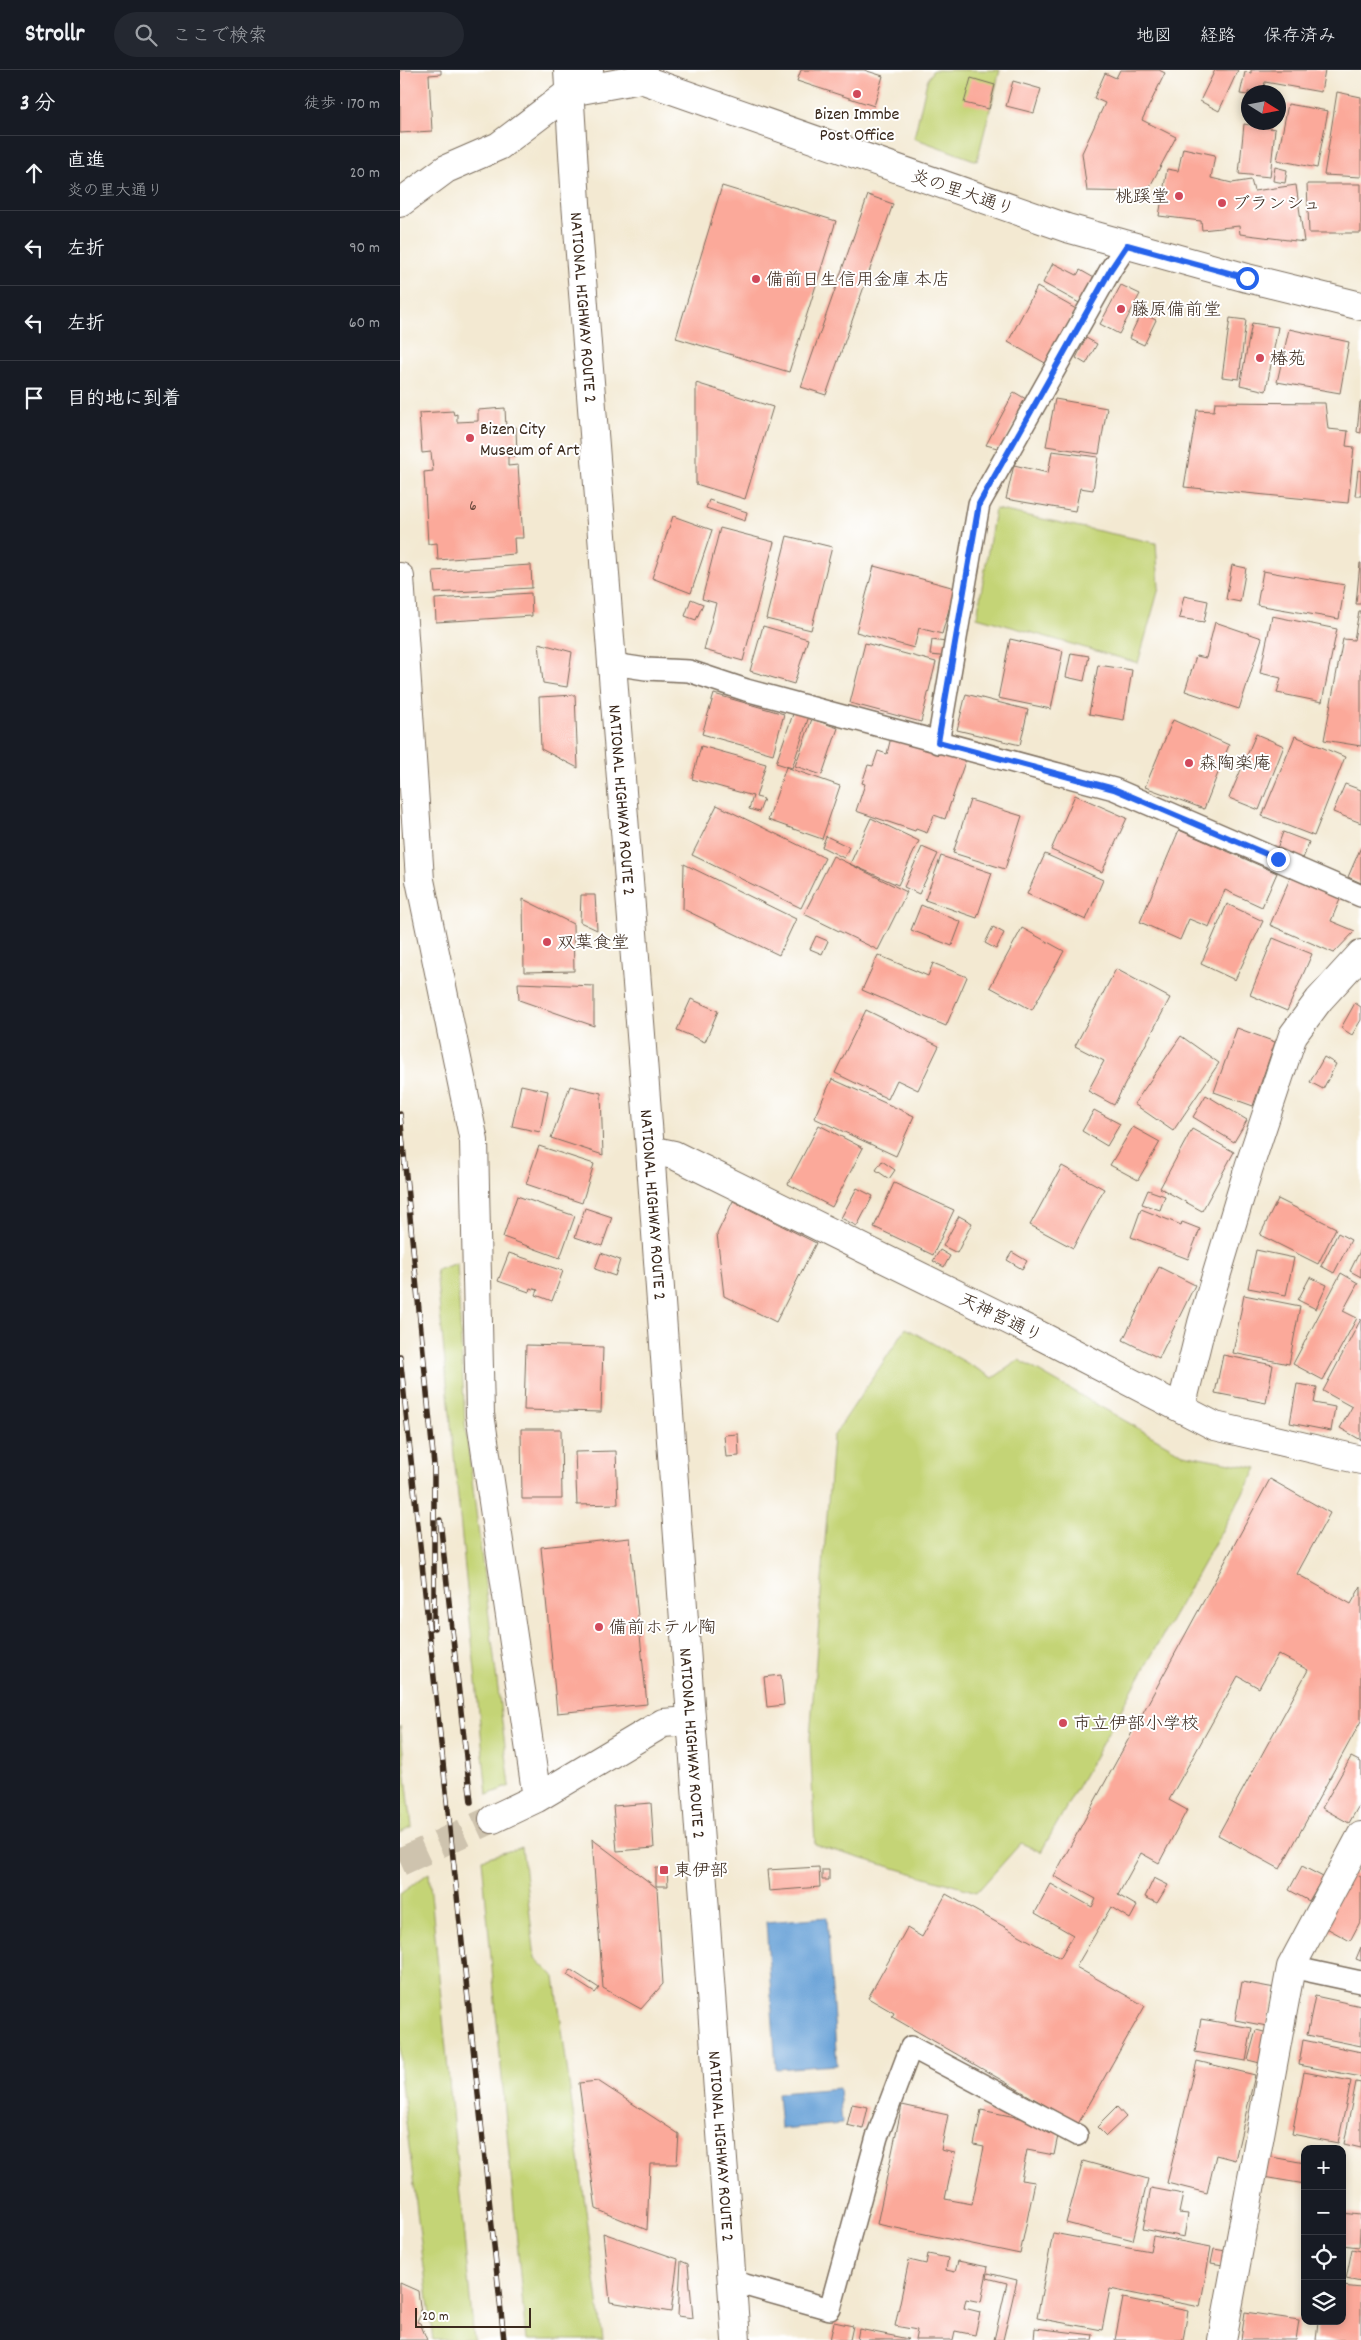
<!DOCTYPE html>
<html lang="ja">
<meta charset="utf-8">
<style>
body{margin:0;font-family:Dekko,"Klee One",sans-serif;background:#242831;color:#f1f3f6}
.controls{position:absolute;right:15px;bottom:15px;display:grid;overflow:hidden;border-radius:10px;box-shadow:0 2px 8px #0003}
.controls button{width:45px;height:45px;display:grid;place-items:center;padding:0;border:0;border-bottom:1px solid #363941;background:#171b24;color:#f1f3f6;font:25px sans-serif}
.compass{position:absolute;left:841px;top:15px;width:45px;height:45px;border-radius:50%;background:#171b24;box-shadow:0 2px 8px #0003;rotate:101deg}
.scale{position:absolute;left:15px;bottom:12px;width:116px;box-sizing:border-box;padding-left:5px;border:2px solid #3b2a1e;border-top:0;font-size:14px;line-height:18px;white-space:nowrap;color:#3b2a1e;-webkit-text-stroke:4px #fff;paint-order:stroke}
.stop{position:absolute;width:15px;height:15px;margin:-11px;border:4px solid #2563eb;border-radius:50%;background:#fff}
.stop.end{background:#2563eb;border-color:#fff;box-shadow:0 1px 5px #0008}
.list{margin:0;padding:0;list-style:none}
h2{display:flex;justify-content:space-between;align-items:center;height:65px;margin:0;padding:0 20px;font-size:21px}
h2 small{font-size:16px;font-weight:400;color:#9ea1a6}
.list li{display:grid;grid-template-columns:32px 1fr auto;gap:15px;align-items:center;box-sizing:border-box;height:75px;padding:0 20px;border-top:1px solid #363941}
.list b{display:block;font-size:19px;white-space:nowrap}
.list p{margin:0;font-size:16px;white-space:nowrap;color:#9ea1a6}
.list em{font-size:16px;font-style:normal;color:#9ea1a6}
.icon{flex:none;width:28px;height:28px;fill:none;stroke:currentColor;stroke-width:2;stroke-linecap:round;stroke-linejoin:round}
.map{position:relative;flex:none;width:961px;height:2270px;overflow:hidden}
header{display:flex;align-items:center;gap:30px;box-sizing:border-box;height:70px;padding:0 25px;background:#171b24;border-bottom:1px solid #363941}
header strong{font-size:24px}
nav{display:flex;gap:28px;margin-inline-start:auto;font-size:18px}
.search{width:350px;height:45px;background:#242831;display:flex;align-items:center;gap:12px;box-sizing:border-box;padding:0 18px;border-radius:28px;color:#9ea1a6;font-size:19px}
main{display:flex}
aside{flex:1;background:#171b24}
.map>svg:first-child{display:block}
.green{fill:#c4d476;stroke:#807f4a}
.water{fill:#67a1d7;stroke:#51667a}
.building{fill:#fba99a}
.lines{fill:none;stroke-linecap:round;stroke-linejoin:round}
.street-tunnel{stroke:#cec3ae;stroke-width:28;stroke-dasharray:28 14;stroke-linecap:butt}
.lane-casing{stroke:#7b6d5d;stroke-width:24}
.street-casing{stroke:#7b6d5d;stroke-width:30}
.secondary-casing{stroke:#7b6d5d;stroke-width:30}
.highway-casing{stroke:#7b6d5d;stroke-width:30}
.lane{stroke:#fff;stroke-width:21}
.street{stroke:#fff;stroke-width:28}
.secondary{stroke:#fff;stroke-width:28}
.highway{stroke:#fff;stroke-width:28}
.rail-casing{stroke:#3b2a1e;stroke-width:5.5}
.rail{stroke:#fff;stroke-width:4;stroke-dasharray:11;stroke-linecap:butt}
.route{stroke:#2563eb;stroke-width:6}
.poi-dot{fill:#d1495b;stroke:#fff;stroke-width:2}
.labels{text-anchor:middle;stroke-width:4;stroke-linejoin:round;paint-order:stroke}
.number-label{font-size:15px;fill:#6b4a3d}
.poi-label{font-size:18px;fill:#3b2a1e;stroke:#fff;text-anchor:start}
.street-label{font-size:18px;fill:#3b2a1e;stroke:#fff}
</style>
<header>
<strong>Strollr</strong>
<div class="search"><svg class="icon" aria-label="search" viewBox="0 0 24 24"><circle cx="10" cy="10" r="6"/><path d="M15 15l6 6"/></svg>ここで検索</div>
<nav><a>地図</a><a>経路</a><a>保存済み</a></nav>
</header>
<main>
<aside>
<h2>3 分<small>徒歩 · 170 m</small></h2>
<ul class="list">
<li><svg class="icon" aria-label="ahead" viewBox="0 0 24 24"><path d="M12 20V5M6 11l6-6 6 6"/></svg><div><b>直進</b><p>炎の里大通り</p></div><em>20 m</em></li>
<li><svg class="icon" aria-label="left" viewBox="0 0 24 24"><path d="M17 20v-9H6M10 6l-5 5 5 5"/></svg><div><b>左折</b></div><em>90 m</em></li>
<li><svg class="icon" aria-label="left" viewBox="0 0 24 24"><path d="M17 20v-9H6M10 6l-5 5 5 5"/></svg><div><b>左折</b></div><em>60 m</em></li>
<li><svg class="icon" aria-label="arrive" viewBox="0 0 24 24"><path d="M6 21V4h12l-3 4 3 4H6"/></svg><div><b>目的地に到着</b></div></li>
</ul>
</aside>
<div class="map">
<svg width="961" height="2270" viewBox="0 0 961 2270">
<rect width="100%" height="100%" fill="#fff"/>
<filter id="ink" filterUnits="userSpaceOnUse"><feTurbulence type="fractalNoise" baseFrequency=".02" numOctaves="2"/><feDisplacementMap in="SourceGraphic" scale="10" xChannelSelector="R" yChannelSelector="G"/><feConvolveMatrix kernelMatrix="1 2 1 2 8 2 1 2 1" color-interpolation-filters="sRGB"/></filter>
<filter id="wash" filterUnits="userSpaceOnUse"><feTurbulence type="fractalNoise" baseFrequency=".0096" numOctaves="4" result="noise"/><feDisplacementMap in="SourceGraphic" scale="20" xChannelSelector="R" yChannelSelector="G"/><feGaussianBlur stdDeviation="1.12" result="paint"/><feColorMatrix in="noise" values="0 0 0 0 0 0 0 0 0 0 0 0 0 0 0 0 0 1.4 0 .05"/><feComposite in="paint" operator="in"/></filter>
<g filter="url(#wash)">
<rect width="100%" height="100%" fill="#f3e9d2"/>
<path class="green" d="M533 0H600L577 91 514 68 527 11Z
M595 439 756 473 759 518 738 593 577 547Z
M57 1193 65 1353 110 1716 87 1725 36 1200Z
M506 1258 593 1308 619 1290 783 1384 857 1398 641 1782 621 1773 577 1822 415 1775 410 1668 433 1367Z
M0 1656 12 1757 0 1763Z
M122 1777 135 1888 155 1907 203 2270H126L82 1789Z
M29 1803 74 2270H33L0 2004V1824Z"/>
<path class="water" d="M427 1847 437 1995 376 1999 366 1852Z
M439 2018 442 2054 381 2059 378 2023Z"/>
<g id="blocks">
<path class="building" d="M0 0H41V4L29 5 32 61 0 63Z
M401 0H464L483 6 474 36 397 11Z
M720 0H759L765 3 742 50 776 67 747 122 687 121 682 83 705 33 694 28 705 3 716 8Z
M815 0H838L819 41 800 31Z
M851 0H925L921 22 865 12 863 22H848V25L840 24 845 2 851 3Z
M571 8 595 15 589 39 564 33Z
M613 11 641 19 634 43 606 36Z
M937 22 961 27V107L924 105Z
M888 34 928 41 917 98 877 90Z
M844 54 875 59 870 107 839 104Z
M783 78 815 85 811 108 832 113 851 110 854 121 896 115 904 172 840 164 839 156 802 160 801 151 759 146 767 99 778 101Z
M875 97 887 100 885 113 873 111Z
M907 114H961V163H909Z
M322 116 436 151 389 302 276 268Z
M468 125 493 134 426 325 401 317Z
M653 193 677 205 680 200 696 209 681 234 643 213Z
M721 215 740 224 719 264 700 254Z
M637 217 676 239 647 294 608 272Z
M741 243 756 250 744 275 729 268Z
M830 248 846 250 839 309 822 307Z
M852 253 878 257 866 321 840 315Z
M889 259 949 272 940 323 877 312Z
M686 268 697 274 686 294 676 288Z
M296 313 373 337 345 429 296 414Z
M614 322 626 329 601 379 586 375Z
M655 329 707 338 699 384 646 376Z
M815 332 925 333 928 359 948 361 946 376 954 377 948 433 784 417 797 340 814 341Z
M960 332H961V363L957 362Z
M105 338 106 358 116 357 117 386H108V396L118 395 123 468H114L115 484 38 490 37 473 28 474 24 402 33 401 31 382 22 383 19 343 53 341 54 345 57 344V352L78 351V340Z
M652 381 698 387 693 420 680 418 675 441 606 429 614 395 648 403Z
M958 400 961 401V426H955Z
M309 430 347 442 345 451 306 438Z
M273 446 312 460 291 523 252 508Z
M320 458 374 472 343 591 304 580 316 533 302 529Z
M387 466 432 477 411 560 366 549Z
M960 493H961V534H956Z
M131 495 132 518 35 523 33 501Z
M832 495 846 498 840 532 826 529Z
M474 496 555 518 542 564 519 558 514 578 456 562Z
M863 501 945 515 939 549 857 535Z
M131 523 132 546 36 552 35 529Z
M784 526 808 531 804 552 779 548Z
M291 529 303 534 296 550 285 546Z
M959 541H961V676L924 670 943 569 954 570Z
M872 546 937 559 922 632 877 623 881 608 860 603Z
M815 552 862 568 839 639 785 621 796 586 806 588Z
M363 556 408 569 394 614 350 601Z
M610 569 663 581 651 639 598 628Z
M532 570 552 573 550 587 530 585Z
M139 573 172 582 167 617 143 613Z
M465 573 536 592 521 652 450 633Z
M671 583 689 586 684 611 666 607Z
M698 595 732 600 724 650 689 644Z
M314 624 384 644 373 684 302 664Z
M566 624 628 640 620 675 557 660Z
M175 625 178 698 141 679 139 627Z
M394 641 409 646 392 698 376 693Z
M412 649 438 658 422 705 395 696Z
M773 650 829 675 804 739 745 717Z
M856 664 884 676 859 740 829 728Z
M895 666 945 687 914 766 862 746Z
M491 667 566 689 545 749 534 745 527 763 516 759 515 761 456 741 465 714 462 713 468 695 473 696 478 681 487 684Z
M301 676 366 694 356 727 364 729 359 742 349 739 353 726 292 709Z
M386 697 440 716 422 769 368 750Z
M945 714 961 720V753L933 742Z
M675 725 727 748 702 802 651 780Z
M570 730 622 746 605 799 553 783Z
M317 735 425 788 401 838 292 785Z
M471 748 519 771 498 815 450 794Z
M779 760 877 803 862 837 825 820 809 857 789 849 780 870 740 852Z
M883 762 909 772 901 794 875 784Z
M426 766 449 777 444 788 422 777Z
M522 777 538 784 519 824 504 817Z
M961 777V813L948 807Z
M645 784 703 810 686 850 627 824Z
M433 786 507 822 478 880 404 844Z
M541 786 592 803 577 848 525 830Z
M284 794 396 849 379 885 283 839Z
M891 806 941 827 931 851 955 861 934 883 870 855Z
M181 825H195L197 860 180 852Z
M123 829 173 854 174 901 124 902Z
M827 834 863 851 835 910 801 894Z
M521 835 561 852 552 876 511 860Z
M593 857 604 863 596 879 585 873Z
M622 858 664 881 632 940 590 917Z
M416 866 428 871 422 884 410 879Z
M873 868 912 884 887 941 850 925Z
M478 885 528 906 533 893 567 907 546 956 462 920Z
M716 899 770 928 714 1035 688 1021 704 991 675 976Z
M118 913 194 916V956L119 930Z
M291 929 318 941 305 972 277 960Z
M955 933 961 937V950L952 965 941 958Z
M466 940 539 976 518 1020 497 1010 488 1029 435 1003Z
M837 958 875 972 853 1036 814 1022Z
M781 966 819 993 773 1061 734 1034Z
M924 987 936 994 923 1019 910 1012Z
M432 1009 514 1046 496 1086 414 1048Z
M121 1015 148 1021 140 1062 112 1056Z
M170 1016 201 1023 203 1085 151 1068Z
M806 1025 847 1050 834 1072 793 1047Z
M694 1040 720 1054 707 1076 682 1061Z
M419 1055 463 1078 432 1137 388 1114Z
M733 1057 760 1072 738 1110 710 1095Z
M792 1059 834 1082 802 1141 760 1118Z
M139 1076 194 1094 182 1133 126 1114Z
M482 1091 495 1100 489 1109 476 1100Z
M662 1096 704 1119 673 1178 630 1155Z
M494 1113 554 1140 533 1185 474 1157Z
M457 1118 473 1126 457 1156 441 1148Z
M748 1120 765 1126 760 1140 742 1134Z
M117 1126 175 1146 160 1188 103 1167Z
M878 1129 936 1158 918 1194 860 1165Z
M333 1131 416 1173 376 1252 324 1226 317 1164Z
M185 1138 212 1147 202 1176 175 1167Z
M741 1139 781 1155 782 1152 800 1159 788 1189 731 1167Z
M559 1146 572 1153 557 1183 543 1176Z
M938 1163 951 1170 934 1203 921 1196Z
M961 1179V1207L950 1201Z
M540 1180 550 1186 544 1197 533 1191Z
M856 1180 894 1188 886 1225 848 1218Z
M612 1182 627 1191 622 1199 607 1190Z
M109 1183 163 1201 152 1231 136 1225 138 1220 130 1218 129 1222 98 1211Z
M201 1183 220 1190 215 1206 195 1199Z
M759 1197 795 1215 759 1288 723 1270Z
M941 1203 958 1213 943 1241 957 1248 923 1310 893 1294Z
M910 1207 927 1215 916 1239 898 1230Z
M844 1225 900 1236 889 1294 833 1283Z
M961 1249V1370L940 1358 952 1337 923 1321Z
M126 1275 203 1277 201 1342 124 1340Z
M823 1285 873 1295 866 1333 815 1323Z
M897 1314 917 1317 914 1333 935 1337 931 1361 890 1353Z
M121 1359H161L162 1429H122Z
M338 1364 339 1386 326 1387 324 1365Z
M216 1381 218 1434 177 1435 175 1382Z
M870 1409 930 1443 897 1504 951 1534 961 1516V1651L880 1799 818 1765 908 1600 878 1584 859 1618 838 1606 769 1730 787 1740 759 1793 741 1783 718 1825 737 1836 730 1849 711 1837 676 1897 745 1936 678 2054 492 1947 494 1943 468 1928 507 1858 522 1867 546 1824 660 1888 673 1865 635 1843 651 1814 692 1837 696 1829 654 1806Z
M230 1468 247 1634 157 1643 141 1477Z
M381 1605 384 1635 367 1637 364 1607Z
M951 1687 961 1692V1732L949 1753 922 1738Z
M251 1733 254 1778 217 1781 213 1736Z
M192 1769 257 1818 263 1914 241 1939 203 1918Z
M902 1796 923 1807 909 1831 889 1820Z
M419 1797 420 1817 369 1821 367 1800Z
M256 1798H267L268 1816H256Z
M422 1800H429V1810H422Z
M951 1802 961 1807V1850L950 1871 923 1856Z
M754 1808 768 1815 757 1833 745 1827Z
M961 1877V1891L956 1889Z
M171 1900 199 1918 195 1923 167 1905Z
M842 1912 875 1918 867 1956 835 1950Z
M915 1926 961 1936V1976L907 1965Z
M801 1949 852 1958 846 1991 795 1982Z
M856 1960 868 1963 860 1993 848 1990Z
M903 1970 961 1982V2007L899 1995Z
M797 1991 855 2005 835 2090 816 2085 807 2123 767 2113Z
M904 2002 951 2011 938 2073 892 2064Z
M198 2011 279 2064 277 2094H250L247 2160 196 2139 179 2013Z
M956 2012 961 2013V2078L944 2074Z
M452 2034 468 2037 463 2059 447 2055Z
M502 2035 548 2045 541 2080 555 2083 545 2129 572 2134 584 2077 574 2075 581 2040 660 2056 654 2085 627 2080 621 2110 635 2112 620 2184 477 2154Z
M717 2037 726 2047 706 2066 697 2057Z
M866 2086 905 2093V2114L863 2107Z
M683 2091 748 2109 733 2170 666 2153Z
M751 2118 783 2124 779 2143 788 2144 784 2167 743 2159Z
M942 2143 961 2145 959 2177 942 2175Z
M203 2163 278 2189 271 2242 210 2232Z
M653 2163 750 2181 753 2166 811 2177 800 2237 710 2219 702 2260 637 2248Z
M814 2179 826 2181 823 2195 811 2193Z
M952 2179 961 2181V2212L946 2209Z
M528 2184 548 2188 546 2200 555 2202 558 2191 588 2197 581 2232 566 2229 564 2238 580 2242 575 2265 555 2261 553 2270H515L517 2260 495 2256 509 2190 526 2194Z
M281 2191 288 2194 293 2248 278 2246Z
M588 2203 617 2210 603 2270H594L607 2213 587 2208Z
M0 2213 18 2221 21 2244 17 2252 20 2253 27 2270H0Z
M942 2216 961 2218V2270H916L918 2251H942Z
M723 2228 788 2241 783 2270H715Z
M845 2242 899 2250 896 2270H841Z
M434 2252 453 2256 450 2270H430Z
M635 2258 693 2265 692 2270H634Z
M459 2259 508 2269 507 2270H457Z"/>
</g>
</g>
<g filter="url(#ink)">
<use href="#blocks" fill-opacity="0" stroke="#7b6d5d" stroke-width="1"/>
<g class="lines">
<path class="street-tunnel" d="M0 1792 93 1749"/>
<defs>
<path id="lane" d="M213 594 246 599 289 601 346 620 714 719 961 826
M538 673 579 434 711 199 727 175
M891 1897 961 1912
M331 2211 430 2239 477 2067 511 1977 677 2065"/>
<path id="street" d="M0 133 46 99 99 76 170 22 189 0
M0 507 20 810 74 1071 80 1344 137 1728
M250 1080 274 1085 645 1268 815 1356 961 1390
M781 1338 802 1253 849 1097 893 965 919 930 961 884
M93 1749 137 1728 263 1653 290 1651
M822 2270 891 1897 961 1766"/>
<path id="secondary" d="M170 22 241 9 667 158 847 208 961 236"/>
<g id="highway">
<path id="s1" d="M168 0 176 133 250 1080 336 2270"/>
</g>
</defs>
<use href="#lane" class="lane-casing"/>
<use href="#street" class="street-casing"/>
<use href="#secondary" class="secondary-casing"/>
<use href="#highway" class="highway-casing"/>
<use href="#lane" class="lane"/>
<use href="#street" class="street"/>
<use href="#secondary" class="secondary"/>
<use href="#highway" class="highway"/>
<defs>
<path id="rail" d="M0 1044 34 1395V1558
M0 1286 104 2270
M40 1450 71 1732"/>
</defs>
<use href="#rail" class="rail-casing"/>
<use href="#rail" class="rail"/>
</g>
</g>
<g class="lines" filter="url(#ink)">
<path class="route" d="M847 208 727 175 711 199 579 434 538 672 714 719 878 789"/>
</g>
<g class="poi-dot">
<circle cx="457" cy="24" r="5"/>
<circle cx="779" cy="126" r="5"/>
<circle cx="822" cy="133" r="5"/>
<circle cx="356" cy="209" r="5"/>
<circle cx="721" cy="239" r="5"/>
<circle cx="860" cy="288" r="5"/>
<circle cx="70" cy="368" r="5"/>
<circle cx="789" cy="693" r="5"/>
<circle cx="147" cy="872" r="5"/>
<circle cx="199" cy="1557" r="5"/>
<circle cx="663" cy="1653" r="5"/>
<rect x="259" y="1795" width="10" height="10" rx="2.5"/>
</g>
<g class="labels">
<g class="number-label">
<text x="73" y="440">6</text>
</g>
<g class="poi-label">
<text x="457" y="49" text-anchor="middle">Bizen Immbe<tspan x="457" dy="21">Post Office</tspan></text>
<text x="769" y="132" text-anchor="end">桃蹊堂</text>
<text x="832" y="139">ブランシュ</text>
<text x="366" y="215">備前日生信用金庫 本店</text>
<text x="731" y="245">藤原備前堂</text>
<text x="870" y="294">椿苑</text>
<text x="80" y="364">Bizen City<tspan x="80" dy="21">Museum of Art</tspan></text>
<text x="799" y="699">森陶楽庵</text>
<text x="157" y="878">双葉食堂</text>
<text x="209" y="1563">備前ホテル陶</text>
<text x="673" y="1659">市立伊部小学校</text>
<text x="274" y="1806">東伊部</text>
</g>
<g class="street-label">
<text transform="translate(563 122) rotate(19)" y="6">炎の里大通り</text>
<text dy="6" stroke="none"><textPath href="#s1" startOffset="238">NATIONAL HIGHWAY ROUTE 2</textPath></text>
<text dy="6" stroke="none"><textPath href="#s1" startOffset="732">NATIONAL HIGHWAY ROUTE 2</textPath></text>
<text dy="6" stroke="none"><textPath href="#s1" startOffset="1138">NATIONAL HIGHWAY ROUTE 2</textPath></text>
<text transform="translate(601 1247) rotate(26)" y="6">天神宮通り</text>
<text dy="6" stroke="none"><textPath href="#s1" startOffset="1678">NATIONAL HIGHWAY ROUTE 2</textPath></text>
<text dy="6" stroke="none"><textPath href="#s1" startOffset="2082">NATIONAL HIGHWAY ROUTE 2</textPath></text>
</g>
</g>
</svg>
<div class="controls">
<button>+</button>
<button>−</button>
<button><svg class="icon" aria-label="locate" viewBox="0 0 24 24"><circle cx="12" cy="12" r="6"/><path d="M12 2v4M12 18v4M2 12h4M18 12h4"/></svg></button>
<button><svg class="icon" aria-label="layers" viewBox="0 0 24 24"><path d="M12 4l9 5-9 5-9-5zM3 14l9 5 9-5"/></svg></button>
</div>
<svg class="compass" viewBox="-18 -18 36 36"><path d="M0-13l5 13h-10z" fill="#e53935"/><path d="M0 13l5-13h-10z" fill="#9ea1a6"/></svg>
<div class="scale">20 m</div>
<div class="stop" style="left:847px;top:208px"></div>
<div class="stop end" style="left:878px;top:789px"></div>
</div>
</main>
